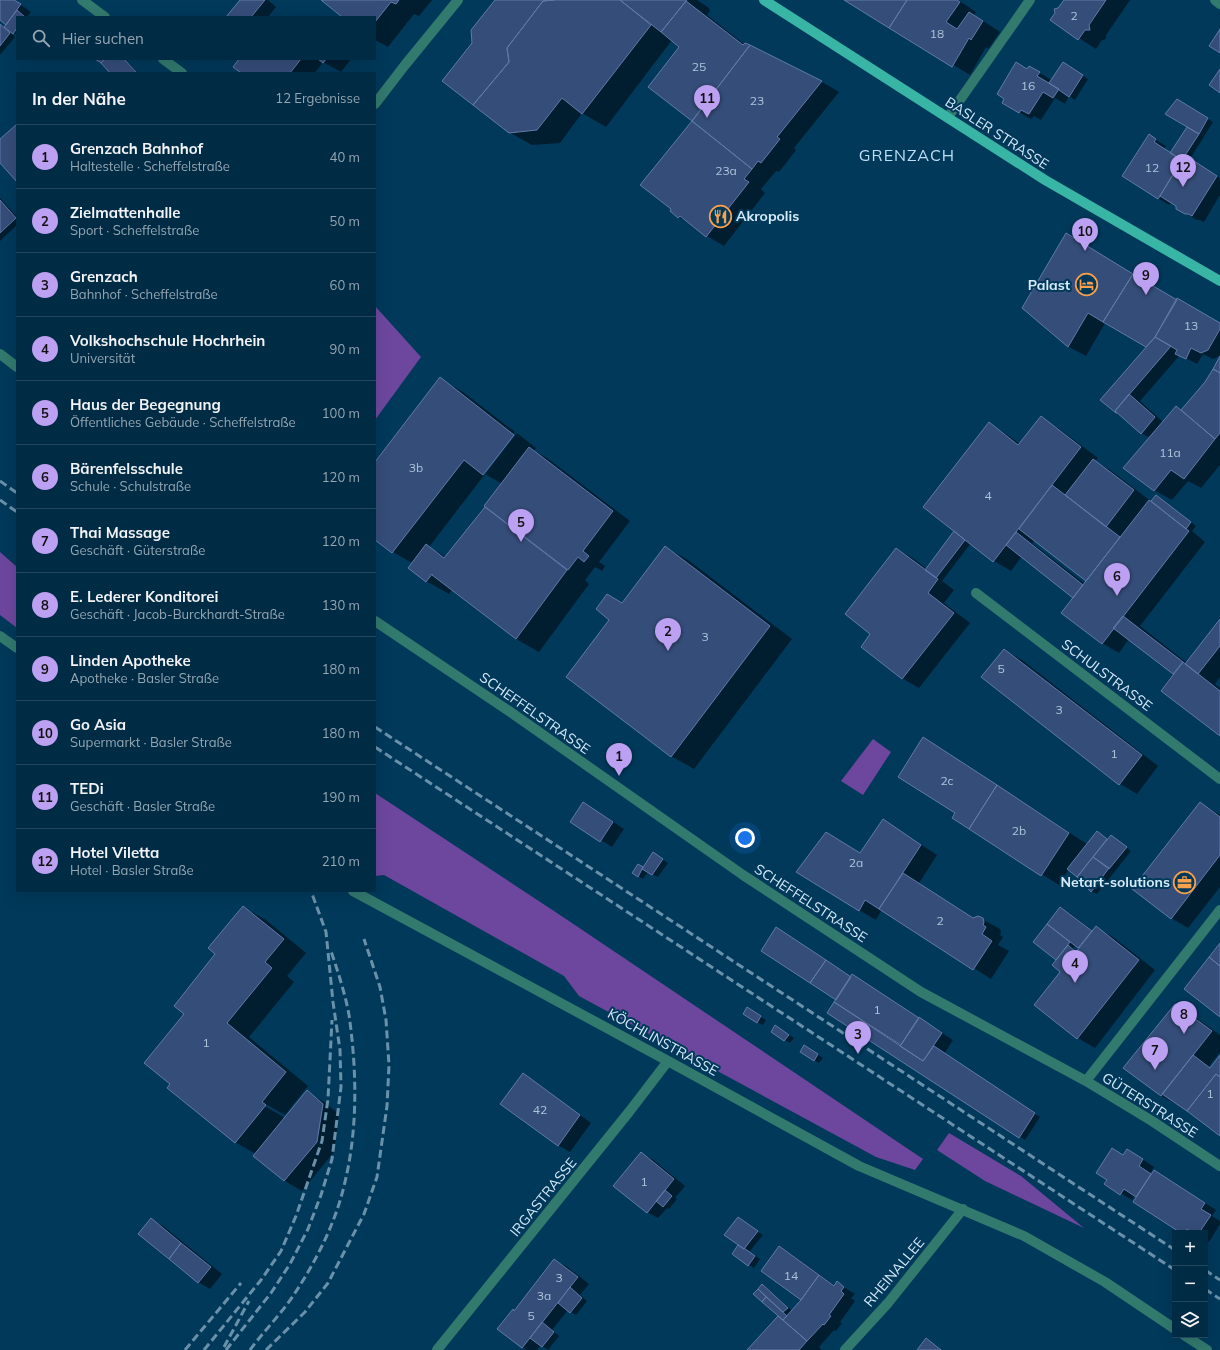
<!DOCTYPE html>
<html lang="de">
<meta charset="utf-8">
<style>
body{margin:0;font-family:Mulish,sans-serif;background:#0e374f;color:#f1f3f6}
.controls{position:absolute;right:12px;bottom:12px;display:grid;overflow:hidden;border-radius:0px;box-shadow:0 4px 16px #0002}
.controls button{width:36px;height:36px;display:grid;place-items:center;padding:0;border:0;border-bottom:1px solid #22475d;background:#002b44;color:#f1f3f6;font:20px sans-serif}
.you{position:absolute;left:745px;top:838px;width:14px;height:14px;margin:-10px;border:3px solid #fff;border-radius:50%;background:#1a73e8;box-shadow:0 0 0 6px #1a73e833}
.badge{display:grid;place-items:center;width:26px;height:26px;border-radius:50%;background:#bca0f2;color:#111;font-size:13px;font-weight:700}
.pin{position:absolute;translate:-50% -33px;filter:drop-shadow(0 1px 2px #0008)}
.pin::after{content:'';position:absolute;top:21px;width:14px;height:12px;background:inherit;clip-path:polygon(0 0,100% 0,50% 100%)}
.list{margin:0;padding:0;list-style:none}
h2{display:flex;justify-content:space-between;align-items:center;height:52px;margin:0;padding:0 16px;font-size:17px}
h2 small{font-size:13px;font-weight:400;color:#95a7b2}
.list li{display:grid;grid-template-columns:26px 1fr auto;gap:12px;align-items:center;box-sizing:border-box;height:64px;padding:0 16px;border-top:1px solid #22475d}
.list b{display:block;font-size:15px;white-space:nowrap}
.list p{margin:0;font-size:13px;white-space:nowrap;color:#95a7b2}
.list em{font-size:13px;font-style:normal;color:#95a7b2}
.icon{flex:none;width:22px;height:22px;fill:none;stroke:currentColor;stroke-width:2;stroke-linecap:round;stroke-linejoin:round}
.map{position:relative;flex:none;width:1220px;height:1350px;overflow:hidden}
.search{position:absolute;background:#002b44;box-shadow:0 4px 16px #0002;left:16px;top:16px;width:360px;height:44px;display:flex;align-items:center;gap:10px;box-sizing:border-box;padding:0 14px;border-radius:0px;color:#95a7b2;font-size:15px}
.panel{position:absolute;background:#002b44;box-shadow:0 4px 16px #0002;left:16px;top:72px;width:360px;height:820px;border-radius:0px}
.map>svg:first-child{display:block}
.green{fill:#6d479e}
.shadow{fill:#0007;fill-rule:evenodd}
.building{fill:#354d79;stroke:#607aa9}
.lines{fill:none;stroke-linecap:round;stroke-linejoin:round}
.minor{stroke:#32796e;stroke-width:10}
.major{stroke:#38b5a4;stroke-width:10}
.rail{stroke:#6a91aa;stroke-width:3;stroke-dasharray:8 4;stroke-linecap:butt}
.labels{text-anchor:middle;stroke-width:4;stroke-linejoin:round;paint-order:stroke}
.number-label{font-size:12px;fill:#aec4da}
.street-label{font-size:14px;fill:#d6ebfb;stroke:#00395a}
.poi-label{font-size:14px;font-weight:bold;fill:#d6ebfb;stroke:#00395a;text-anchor:end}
.quarter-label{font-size:16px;letter-spacing:1px;fill:#bedef6;stroke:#00395a}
</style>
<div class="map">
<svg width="1220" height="1350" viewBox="0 0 1220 1350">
<rect width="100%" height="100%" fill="#00395a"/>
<path class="green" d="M375 306 421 357 375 420Z
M0 552 17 567V628L0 615Z
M873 739 891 752 863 795 841 781Z
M375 793 563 917 923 1159 915 1170 876 1157 579 996 564 976 384 875 375 876Z
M949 1133 1021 1176 1084 1228 985 1181 937 1150Z"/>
<path class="shadow" d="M0 0H14L31 12 27 17H17V35L9 30V31L15 37 0 55V24L5 28 7 24 0 19Z
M241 0H268L276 7 268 17H228Z
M322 0H432L419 16 414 14 388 47 375 40V17H344Z
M496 0H697L709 8 710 11 707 15 745 45 822 82 839 92 794 148 796 150 779 172 776 171 761 189 765 193 724 246 707 236 692 224 679 217 693 121 681 47 672 40 606 127 582 113 560 143 532 145 509 132 473 43Z
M846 0H958L976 12 974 15 1000 32 988 49 986 47 970 75Z
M1065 0H1130L1106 35V39L1102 40 1096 49 1051 20Z
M97 59H125L138 73H112Z
M240 59H351L341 72 323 62 315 73H242Z
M1063 63 1088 79 1075 100 1069 96 1065 104 1055 98 1041 120 1034 116 1031 119 1003 103 1030 67 1053 81Z
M1178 101 1213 122 1190 159 1220 178V195L1204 222 1200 220H1197L1177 209V205L1172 202 1169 205 1158 198 1149 136 1166 146 1164 149 1171 154 1188 127Z
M0 198 17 217V225L0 241Z
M1145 282 1220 324V356L1213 359 1203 354 1197 364 1180 355 1140 401 1163 422 1176 407 1182 411 1205 383 1220 358V465L1201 488 1188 481 1172 500 1154 490 1150 438 1141 433 1101 400 1148 347 1105 323 1086 356 1069 347 1023 307Z
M440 379 463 392 515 432 483 473H486L517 433 536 448 534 451 547 458 630 521 599 562 605 566 602 571 595 567 585 580 589 584 539 652 516 639 452 590 449 594 426 581 412 563 393 552 375 538V463ZM485 474 502 484 489 511 446 557 429 547Z
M1041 418 1058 428 1098 458 1095 461 1110 470 1152 502 1156 496 1161 499 1196 526 1192 531 1205 542 1140 626 1187 663 1220 620V677L1215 684 1220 688V735L1175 674 1129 639 1119 653 1102 643 1074 597 1022 556 1011 571 994 561 971 543 942 581 954 590 944 603 970 623 919 688 902 678 872 634 897 549 914 559 927 569 956 531 989 424 1006 434 1020 444ZM1035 540 1087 581 1085 584 1032 543Z
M665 547 688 560 792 639 694 769 671 756 615 599 623 603Z
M1004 650 1022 660 1158 766 1137 794 1120 784Z
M940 749 1087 844 1097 832 1108 840 1116 839 1131 851 1097 894 1091 891 1069 869 1059 885 953 818 957 813Z
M1200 803 1220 815V887L1188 928 1171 918Z
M595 810 624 829 612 847 572 822Z
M883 820 937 855 919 883 974 919H982L1000 929 1001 932 1000 935 1003 937 998 945 1009 951 991 979 882 909 876 920 859 910 827 833 861 854Z
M659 857 668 863 658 877 648 872 643 879 633 873 638 865 644 869Z
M243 907 266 920 306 953 287 976 294 982 249 1037 308 1086 285 1115 262 1102 261 1104 285 1118 307 1092 324 1102 339 1114 334 1152 302 1191 285 1181 254 1156 256 1154 235 1142 171 1084 185 1014Z
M1061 908 1072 915 1093 931 1096 928 1113 937 1155 970 1095 1048 1078 1038 1035 1005 1061 972 1057 960 1034 942ZM1076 945 1080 948 1077 952 1072 949Z
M787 935 851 977 864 982 953 1040 944 1054 1040 1117 1025 1140 829 1012 837 1000Z
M1175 1005 1192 1015 1220 1035V1052L1209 1066 1211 1068 1220 1056V1135L1179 1104 1178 1105 1161 1096Z
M753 1012 766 1020 763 1025 757 1022Z
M781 1030 794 1038 790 1043 772 1032Z
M810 1049 823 1058 819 1063 814 1060Z
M523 1075 534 1081 591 1123 570 1152 558 1145Z
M641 1153 652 1159 685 1186 675 1198 677 1199 669 1209 667 1208 658 1218 647 1212Z
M1124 1156 1139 1157 1154 1167 1150 1174 1166 1178 1216 1210 1212 1216 1220 1221V1224L1209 1242 1205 1239V1233H1183L1138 1197 1135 1195 1132 1200 1106 1184Z
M151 1219 163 1226 222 1274 210 1289 198 1282Z
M744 1222 763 1235 749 1252 760 1259 754 1268 733 1254 739 1245Z
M779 1247 791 1254 835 1286 837 1283 855 1294 851 1298 855 1301 840 1322 842 1323 836 1331 834 1330 819 1347 822 1350H749L779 1316 754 1294 762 1286 768 1289 792 1311 802 1300Z
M554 1260 566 1266 589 1284 580 1295 587 1301 576 1315 568 1310 552 1330 559 1336 548 1350 541 1345 537 1350H527L522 1347 515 1312Z"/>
<path class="building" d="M0 0H14L21 4 6 25 0 20Z
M240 0H265L251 17H226Z
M321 0H399L396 4 391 2 375 22V17H342Z
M495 0H554L543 1 507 48 509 62 473 105 442 81 472 43 471 30Z
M554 0H620L651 25 582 114 562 98 537 130 509 133 473 105 509 62 507 48 543 1Z
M620 0H687L661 32Z
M844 0H907L889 28Z
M907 0H957L960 2 946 22 957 29 969 12 983 21 971 40 969 38 952 67 889 28Z
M1064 0H1106L1089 25 1090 30H1085L1078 40 1050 20 1055 13 1054 9 1058 8Z
M686 1 743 45 745 43 750 45 692 121 648 87 679 47 661 32Z
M17 10 25 17H17V28L13 34 4 27Z
M0 24 10 33 0 46Z
M1220 29V53L1209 46Z
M750 45 822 81 777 137 780 139 761 163 758 161 752 169 692 121Z
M95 59H105L101 63Z
M105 59H124L137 73H110L101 63Z
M239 59H301L290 73H241L233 67Z
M318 59H326L323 63Z
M1016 62 1027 69 1029 66 1040 72 1037 76 1059 89 1053 98 1043 92 1029 114 1021 110 1019 113 1002 103 1004 99 997 94Z
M1063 62 1083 75 1069 97 1049 83Z
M1220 69V93L1209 85Z
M1177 99 1208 118 1199 134 1165 114Z
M692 121 752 169 744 179 749 182 706 237 680 216 678 218 670 211 671 209 640 185Z
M17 124V182L0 163V139Z
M1187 127 1199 134 1182 160 1170 153Z
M1149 134 1156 139 1154 142 1182 160 1158 199 1122 176Z
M1185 155 1217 176 1192 216 1188 214H1185L1176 209V206L1160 196Z
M0 200 16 218 0 233Z
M1066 233 1133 274 1103 322 1088 313 1068 347 1022 308Z
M1133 274 1177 300 1155 337 1146 347 1103 322Z
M1177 298 1220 323V329L1208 350 1201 353 1191 348 1186 359 1175 354 1177 350 1155 337Z
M1155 337 1171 346 1115 411 1117 413H1116L1100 400Z
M1220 356V373L1213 369Z
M1213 369 1220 373V433L1215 439 1181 410 1205 382Z
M440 377 514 435 483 475 464 460 392 553 375 540V462Z
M1129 394 1155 417 1141 434 1115 411Z
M1176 406 1215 439 1184 479 1171 470 1154 491 1123 468Z
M1041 416 1081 447 993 562 923 507 989 422 1018 445Z
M529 447 613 511 583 551 589 556 584 562 578 557 568 570 484 506Z
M1093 459 1134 490 1106 527 1065 495Z
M1052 485 1120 537 1086 581 1019 529Z
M1156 495 1191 522 1186 529 1151 501Z
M1149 500 1189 531 1102 644 1061 613Z
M485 507 567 570 516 639 432 575V574L426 582 408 568 426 544 444 558Z
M954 531 965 540 936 578 925 570Z
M1016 532 1083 585 1073 598 1006 545Z
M665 546 770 626 671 757 566 677 609 620 596 609 607 594 622 603Z
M896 548 938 579 928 593 954 613 902 679 861 647 870 634 845 614Z
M1123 616 1183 662 1173 674 1113 628Z
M1220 619V646L1198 674 1185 664Z
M1004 649 1142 755 1119 785 981 677Z
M1183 662 1220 691V736L1161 691Z
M923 737 997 785 969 829 952 818 955 813 898 777Z
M997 785 1069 833 1041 876 969 829Z
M583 802 613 822 600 842 570 822Z
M1200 802 1220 817V855L1171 919 1132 889Z
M883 819 921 845 879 909 865 900 859 911 796 872 826 832 860 853Z
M1097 831 1107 839 1077 877 1067 869Z
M1111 835 1127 847 1109 869 1093 857Z
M653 852 663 859 652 875 642 869Z
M1093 857 1109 868 1091 892 1077 877Z
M638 864 643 867 638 877 632 873Z
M903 873 973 918 978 916 983 918 984 922 983 925 986 927 982 934 992 941 973 970 879 909Z
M243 906 284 939 265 962 272 968 227 1023 286 1072 262 1102 266 1105 235 1143 167 1088 170 1084 144 1063 184 1014 174 1006 215 954 208 948Z
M1060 907 1092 931 1078 948 1047 924Z
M1047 924 1070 942 1056 960 1033 942Z
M1096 926 1139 960 1077 1039 1034 1005 1060 972 1052 965 1068 945 1076 952Z
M776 927 826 960 810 983 761 951Z
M1220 943V966L1209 957Z
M1209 957 1220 966V1017L1184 989Z
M826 960 851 977 836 1000 810 983Z
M852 974 919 1018 901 1045 834 1002Z
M834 1002 923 1061 934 1046 1035 1113 1019 1138 827 1013Z
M1175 1004 1212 1031 1161 1096 1123 1068Z
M747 1007 761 1016 757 1023 743 1014Z
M919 1017 942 1033 923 1061 900 1046Z
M775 1025 789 1035 784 1041 771 1032Z
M804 1045 818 1054 814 1061 800 1052Z
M1193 1055 1210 1068 1220 1055V1077L1216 1074 1187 1111 1162 1094Z
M523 1073 580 1115 558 1146 500 1104Z
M1216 1074 1220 1077V1136L1187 1111Z
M307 1090 323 1104 317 1142 284 1181 253 1156Z
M1112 1148 1123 1155 1127 1149 1143 1159 1139 1166 1151 1174 1136 1197 1124 1189 1120 1195 1104 1184 1107 1180 1096 1173Z
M641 1152 674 1179 647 1213 613 1186Z
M1154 1170 1205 1203 1201 1209 1211 1215 1199 1233H1193L1187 1229 1185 1233H1181L1133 1202Z
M665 1190 672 1196 663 1207 656 1201Z
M738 1217 758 1231 744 1249 724 1235Z
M151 1218 181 1243 169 1259 138 1234Z
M181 1243 211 1267 198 1283 169 1259Z
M738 1245 744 1249V1248L755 1256 748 1266 732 1254Z
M779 1246 819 1275 801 1300 761 1271Z
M554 1259 578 1277 522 1348 497 1329 513 1309 514 1311Z
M819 1275 834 1286 837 1281 844 1287 841 1291 844 1294 829 1315 831 1316 824 1325 823 1324 807 1341 783 1320 801 1300Z
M762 1284 788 1308 783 1312 758 1289Z
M570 1287 582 1298 570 1313 558 1303Z
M758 1289 766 1297 762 1302 753 1294Z
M766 1297 787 1316 783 1320 762 1302Z
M778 1316 807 1341 799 1350H747Z
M542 1322 554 1332 542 1347 530 1338Z
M926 1338 941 1350H917Z"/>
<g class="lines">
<path class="minor" d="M82 0 105 17
M1215 0 1220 4
M163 59 182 73
M375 104 405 65 458 0
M948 117 1030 0
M0 354 17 367
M976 593 1220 779
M375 621 509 711 743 875 921 992 1086 1081 1152 1121 1220 1166
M0 636 17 648
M353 891 668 1061 859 1166 1024 1236 1105 1282 1175 1329
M1086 1081 1220 910
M1184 1335 1207 1350
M437 1350 629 1112 668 1061
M845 1350 888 1303 963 1209"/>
<path class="major" d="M764 0 1045 180 1220 281"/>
<path class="rail" d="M0 481 17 493
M0 500 17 512
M375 727 1175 1250
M375 747 1175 1270
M1205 1270 1220 1280
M1205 1289 1220 1299
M224 1347 249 1301
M185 1350 241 1283
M204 1350 261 1280 281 1251 296 1216 322 1141 328 1099 332 1020
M226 1350 271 1293 290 1264 308 1229 321 1195 332 1159 341 1087 340 1050 333 1002 326 932 311 891
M250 1350C264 1331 282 1313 295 1293 316 1261 335 1224 344 1186 358 1131 357 1071 349 1015 345 993 338 972 331 951
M266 1350 305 1312 328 1283 364 1214 377 1177 387 1106 389 1065 386 1020 380 987 364 939"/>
</g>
<defs>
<symbol id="restaurant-ring" viewBox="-11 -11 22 22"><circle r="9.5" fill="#00395a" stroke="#f8a04b" stroke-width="1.5"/><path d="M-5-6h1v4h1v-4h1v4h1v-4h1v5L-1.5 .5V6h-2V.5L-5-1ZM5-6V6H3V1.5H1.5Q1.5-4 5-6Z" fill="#f8a04b"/></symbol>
<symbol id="hotel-ring" viewBox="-11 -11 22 22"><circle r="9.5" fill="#00395a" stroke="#f8a04b" stroke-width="1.5"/><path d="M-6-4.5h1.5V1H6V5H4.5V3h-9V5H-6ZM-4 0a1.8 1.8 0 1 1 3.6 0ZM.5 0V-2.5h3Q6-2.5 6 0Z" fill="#f8a04b"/></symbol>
<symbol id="office-ring" viewBox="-11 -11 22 22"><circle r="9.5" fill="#00395a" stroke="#f8a04b" stroke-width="1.5"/><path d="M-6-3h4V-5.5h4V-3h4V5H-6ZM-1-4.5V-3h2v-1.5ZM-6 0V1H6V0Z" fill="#f8a04b"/></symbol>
</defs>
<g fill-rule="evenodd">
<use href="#restaurant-ring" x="708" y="204" width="25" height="25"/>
<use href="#hotel-ring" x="1074" y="272" width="25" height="25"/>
<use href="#office-ring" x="1172" y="870" width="25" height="25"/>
</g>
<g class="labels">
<g class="number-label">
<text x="1074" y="20">2</text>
<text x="937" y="38">18</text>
<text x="699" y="71">25</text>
<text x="1028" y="90">16</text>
<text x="757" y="105">23</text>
<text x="1152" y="172">12</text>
<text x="726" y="175">23a</text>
<text x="1191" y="330">13</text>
<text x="1170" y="457">11a</text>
<text x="416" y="472">3b</text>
<text x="988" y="500">4</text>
<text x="705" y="641">3</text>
<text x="1001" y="673">5</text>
<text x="1059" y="714">3</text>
<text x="1114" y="758">1</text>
<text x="947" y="785">2c</text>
<text x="1019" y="835">2b</text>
<text x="856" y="867">2a</text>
<text x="940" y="925">2</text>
<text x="877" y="1014">1</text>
<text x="206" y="1047">1</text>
<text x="1210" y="1098">1</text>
<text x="540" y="1114">42</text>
<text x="644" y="1186">1</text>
<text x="791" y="1280">14</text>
<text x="559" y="1282">3</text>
<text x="544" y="1300">3a</text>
<text x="531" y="1320">5</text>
</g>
<g class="street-label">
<text transform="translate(997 133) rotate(33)" y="5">BASLER STRASSE</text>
<text transform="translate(1107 675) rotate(37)" y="5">SCHULSTRASSE</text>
<text transform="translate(535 713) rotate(35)" y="5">SCHEFFELSTRASSE</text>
<text transform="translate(811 903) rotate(33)" y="5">SCHEFFELSTRASSE</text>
<text transform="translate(663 1042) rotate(29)" y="5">KÖCHLINSTRASSE</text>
<text transform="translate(1150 1105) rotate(32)" y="5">GÜTERSTRASSE</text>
<text transform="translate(543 1197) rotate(-51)" y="5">IRGASTRASSE</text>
<text transform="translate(894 1272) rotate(-50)" y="5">RHEINALLEE</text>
</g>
<g class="poi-label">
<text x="736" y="221" text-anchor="start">Akropolis</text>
<text x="1070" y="290">Palast</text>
<text x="1170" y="887">Netart-solutions</text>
</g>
<g class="quarter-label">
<text x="907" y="161">GRENZACH</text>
</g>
</g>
</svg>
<div class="controls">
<button>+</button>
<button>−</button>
<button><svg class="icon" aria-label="layers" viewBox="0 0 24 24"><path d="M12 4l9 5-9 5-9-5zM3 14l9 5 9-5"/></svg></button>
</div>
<div class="you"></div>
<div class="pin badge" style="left:619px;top:776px">1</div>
<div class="pin badge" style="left:668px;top:651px">2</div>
<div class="pin badge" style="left:858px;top:1054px">3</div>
<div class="pin badge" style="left:1075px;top:983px">4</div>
<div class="pin badge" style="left:521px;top:542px">5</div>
<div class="pin badge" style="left:1117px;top:596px">6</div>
<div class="pin badge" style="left:1155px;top:1070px">7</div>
<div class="pin badge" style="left:1184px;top:1034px">8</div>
<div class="pin badge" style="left:1146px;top:295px">9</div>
<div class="pin badge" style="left:1085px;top:251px">10</div>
<div class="pin badge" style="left:707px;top:118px">11</div>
<div class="pin badge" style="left:1183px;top:187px">12</div>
<div class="search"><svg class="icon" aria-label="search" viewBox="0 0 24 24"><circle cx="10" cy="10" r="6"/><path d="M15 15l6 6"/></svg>Hier suchen</div>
<section class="panel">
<h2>In der Nähe<small>12 Ergebnisse</small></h2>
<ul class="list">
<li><span class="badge">1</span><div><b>Grenzach Bahnhof</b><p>Haltestelle · Scheffelstraße</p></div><em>40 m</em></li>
<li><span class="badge">2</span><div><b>Zielmattenhalle</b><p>Sport · Scheffelstraße</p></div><em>50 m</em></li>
<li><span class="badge">3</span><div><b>Grenzach</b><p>Bahnhof · Scheffelstraße</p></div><em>60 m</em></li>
<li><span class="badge">4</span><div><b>Volkshochschule Hochrhein</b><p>Universität</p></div><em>90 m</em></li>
<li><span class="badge">5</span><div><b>Haus der Begegnung</b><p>Öffentliches Gebäude · Scheffelstraße</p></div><em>100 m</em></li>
<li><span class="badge">6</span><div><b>Bärenfelsschule</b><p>Schule · Schulstraße</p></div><em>120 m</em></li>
<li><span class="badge">7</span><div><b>Thai Massage</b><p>Geschäft · Güterstraße</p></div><em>120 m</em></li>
<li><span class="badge">8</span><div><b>E. Lederer Konditorei</b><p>Geschäft · Jacob-Burckhardt-Straße</p></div><em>130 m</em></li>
<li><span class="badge">9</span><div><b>Linden Apotheke</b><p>Apotheke · Basler Straße</p></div><em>180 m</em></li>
<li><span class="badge">10</span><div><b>Go Asia</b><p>Supermarkt · Basler Straße</p></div><em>180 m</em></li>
<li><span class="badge">11</span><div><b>TEDi</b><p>Geschäft · Basler Straße</p></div><em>190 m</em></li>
<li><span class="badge">12</span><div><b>Hotel Viletta</b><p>Hotel · Basler Straße</p></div><em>210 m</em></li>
</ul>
</section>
</div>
